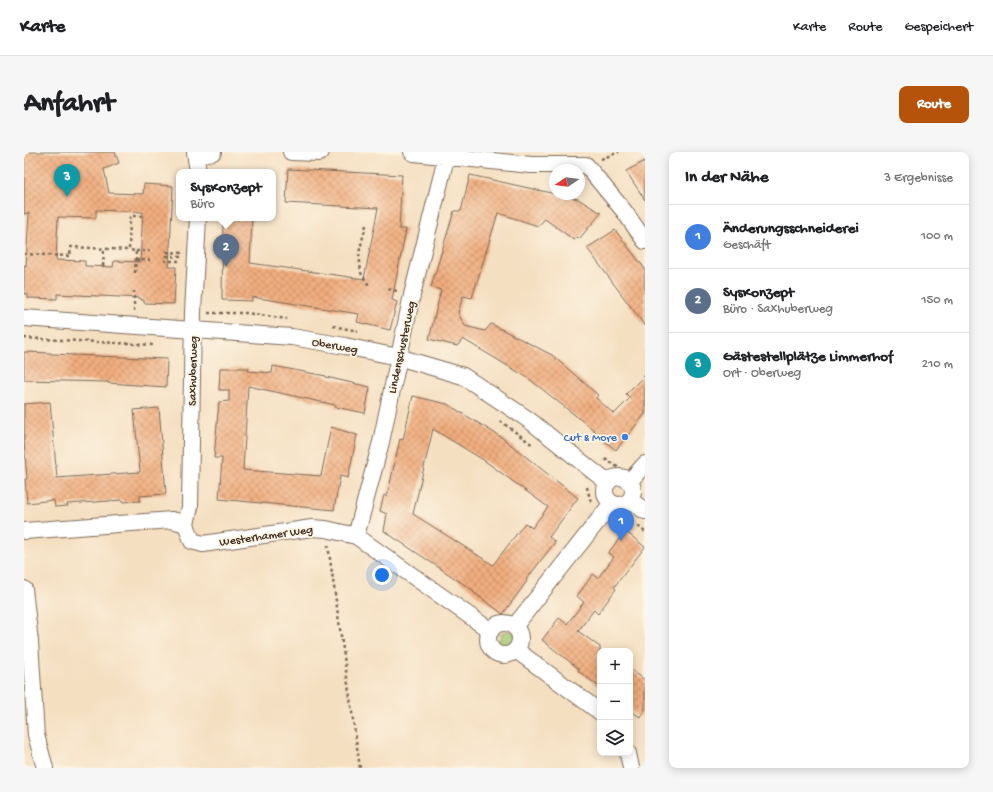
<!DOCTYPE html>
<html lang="de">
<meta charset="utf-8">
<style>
body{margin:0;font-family:"Gochi Hand",sans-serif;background:#f6f6f6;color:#202124}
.controls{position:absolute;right:12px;bottom:12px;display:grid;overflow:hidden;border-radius:8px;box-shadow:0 2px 10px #0003}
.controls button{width:36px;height:36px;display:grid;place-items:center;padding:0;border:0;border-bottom:1px solid #e0e0e0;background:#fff;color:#202124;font:20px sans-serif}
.compass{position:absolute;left:525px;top:12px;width:36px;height:36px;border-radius:50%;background:#fff;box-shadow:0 2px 10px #0003;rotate:257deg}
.you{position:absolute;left:358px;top:423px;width:14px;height:14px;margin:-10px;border:3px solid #fff;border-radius:50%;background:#1a73e8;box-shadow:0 0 0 6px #1a73e833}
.badge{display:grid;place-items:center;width:26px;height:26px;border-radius:50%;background:#b45309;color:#fff;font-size:13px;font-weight:700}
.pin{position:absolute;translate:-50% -33px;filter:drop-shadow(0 1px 2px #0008)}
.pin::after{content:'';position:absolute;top:21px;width:14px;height:12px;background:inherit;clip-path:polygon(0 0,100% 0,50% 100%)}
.popup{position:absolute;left:152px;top:17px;width:100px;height:52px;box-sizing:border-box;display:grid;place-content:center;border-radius:8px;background:#fff;filter:drop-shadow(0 1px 3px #0005);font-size:13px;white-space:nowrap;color:#757577}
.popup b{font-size:15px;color:#202124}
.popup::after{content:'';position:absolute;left:50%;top:100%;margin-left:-8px;border:8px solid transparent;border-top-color:#fff}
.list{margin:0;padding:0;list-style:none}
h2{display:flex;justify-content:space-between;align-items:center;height:52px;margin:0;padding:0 16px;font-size:17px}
h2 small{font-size:13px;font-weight:400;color:#757577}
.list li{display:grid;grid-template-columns:26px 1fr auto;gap:12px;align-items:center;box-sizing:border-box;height:64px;padding:0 16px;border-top:1px solid #e0e0e0}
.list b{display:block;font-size:15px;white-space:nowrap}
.list p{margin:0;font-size:13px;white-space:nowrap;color:#757577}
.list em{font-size:13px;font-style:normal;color:#757577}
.icon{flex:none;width:22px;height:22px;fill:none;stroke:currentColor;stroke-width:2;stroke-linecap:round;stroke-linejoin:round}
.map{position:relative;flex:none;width:621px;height:616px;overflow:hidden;border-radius:8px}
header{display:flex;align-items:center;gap:24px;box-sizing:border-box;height:56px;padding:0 20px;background:#fff;border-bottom:1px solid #e0e0e0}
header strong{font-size:19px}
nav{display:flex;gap:22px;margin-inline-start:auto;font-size:14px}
.intro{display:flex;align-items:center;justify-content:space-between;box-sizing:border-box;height:96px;padding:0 24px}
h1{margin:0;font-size:28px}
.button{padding:10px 18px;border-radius:8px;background:#b45309;color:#fff;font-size:14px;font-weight:700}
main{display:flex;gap:24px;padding:0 24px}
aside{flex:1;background:#fff;border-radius:8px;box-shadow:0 2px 10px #0003}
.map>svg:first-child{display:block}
.grass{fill:#a5c66e;stroke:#707846}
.building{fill:url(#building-cross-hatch);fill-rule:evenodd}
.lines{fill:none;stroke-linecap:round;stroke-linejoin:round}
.minor-casing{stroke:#7c6957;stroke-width:18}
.path{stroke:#7c6957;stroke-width:2.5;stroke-dasharray:3 3;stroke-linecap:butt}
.minor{stroke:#fff;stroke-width:16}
.shop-dot{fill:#3f7fe0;stroke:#fcf5e5;stroke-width:1.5}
.labels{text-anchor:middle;stroke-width:3.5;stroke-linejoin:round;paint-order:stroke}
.street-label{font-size:12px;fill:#3b2a1e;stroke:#fcf5e5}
.shop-label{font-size:12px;fill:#366cbe;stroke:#fcf5e5;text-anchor:end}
</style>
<header>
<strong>Karte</strong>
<nav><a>Karte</a><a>Route</a><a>Gespeichert</a></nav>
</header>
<div class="intro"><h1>Anfahrt</h1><a class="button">Route</a></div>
<main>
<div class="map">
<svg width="621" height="616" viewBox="0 0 621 616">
<defs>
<pattern id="building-cross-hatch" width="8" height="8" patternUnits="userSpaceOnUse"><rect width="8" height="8" fill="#f2ae7f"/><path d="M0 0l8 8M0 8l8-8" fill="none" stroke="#c58e67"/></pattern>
</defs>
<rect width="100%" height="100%" fill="#fcf5e5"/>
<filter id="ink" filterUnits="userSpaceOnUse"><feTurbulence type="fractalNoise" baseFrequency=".025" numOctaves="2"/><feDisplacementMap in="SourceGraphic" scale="8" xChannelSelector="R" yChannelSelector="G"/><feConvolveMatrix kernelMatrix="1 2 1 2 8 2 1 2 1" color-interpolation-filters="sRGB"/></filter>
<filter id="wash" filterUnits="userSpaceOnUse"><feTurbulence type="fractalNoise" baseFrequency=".012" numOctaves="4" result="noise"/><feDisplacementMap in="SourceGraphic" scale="16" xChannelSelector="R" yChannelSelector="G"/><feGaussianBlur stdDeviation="0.9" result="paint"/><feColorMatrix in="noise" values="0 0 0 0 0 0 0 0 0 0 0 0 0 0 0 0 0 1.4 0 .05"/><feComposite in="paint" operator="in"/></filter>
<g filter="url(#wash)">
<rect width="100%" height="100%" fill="#f5dfc1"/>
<path class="grass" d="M475 488a9 9 0 1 1 18 0a9 9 0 1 1-18 0Z"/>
<g id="blocks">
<path class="building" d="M0 0H91L95 11 80 17 85 41 119 42 120 32 149 34 145 115H152L150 152 120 151V148H117V146L33 142V147L4 146V142H0V113L2 114 5 61 0 62ZM72 58 119 60 116 110 90 109 89 115 61 114V109L32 108 34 65 72 66Z
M621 9V48L602 19Z
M264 17 378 23 375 77H382L368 148 373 150 366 178 333 170 335 162 228 145V149L198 148 199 66H228L226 111 340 127 354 56 262 51Z
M446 23 554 47 577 61 555 87 554 85 550 88 521 67 514 74 474 61 448 146 439 144 434 161 441 174 461 179 467 172 528 203 574 243 572 246 590 262 606 246 602 242 621 223V262L592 298 570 281 571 279 504 226 439 187 433 194 405 187 417 138 407 135 430 59H437Z
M591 78 621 117V174L563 96Z
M0 200 27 201V202L143 207 142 235 84 231V230L0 228Z
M249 214 302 224V225L346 235 341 261 311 255V253L224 234 219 318 297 324 307 275 333 283 324 326 316 324 310 358 195 347 198 306H190L195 250 205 249V238H195L196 216H225L224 219 248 221Z
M389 244 423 252 477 285 554 346 525 385 531 390 502 428 503 429 479 462 449 440 450 439 360 379 363 362 356 359 360 343 363 345 376 287 379 288ZM409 277 461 309 524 355 508 376 501 371 469 413 389 362Z
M26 250 33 326 116 320 110 258 135 256 142 342 116 344V349L100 350 99 348 43 352 44 354 31 355 30 348 3 351 1 327H3L0 289V252Z
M601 379 621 395 590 435 592 437 574 462 570 458 554 479 576 495V535L554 519 555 517 518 488 535 466 543 472 560 450 553 444 569 422 574 426 590 405 584 401Z
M606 517 621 528V557L616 565 606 558Z"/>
</g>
</g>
<g filter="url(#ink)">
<use href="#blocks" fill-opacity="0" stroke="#7c6957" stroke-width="1"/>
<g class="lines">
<defs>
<path id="minor" d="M171 0 174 20
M267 0 295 1 297 0
M388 0 390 1 507 13H562L600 59 621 89
M172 3 189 0
M0 166 268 185 321 194 374 205 439 224 505 268 584 331
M581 339a14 14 0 1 1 28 0a14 14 0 1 1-28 0Z
M605 330 621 312
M606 348 621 359
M162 372 166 355 169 160 174 66
M0 379 148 368 162 372 168 389 179 392 288 376 302 377 332 384 467 479
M332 384 357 290 388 143 422 6
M0 437 6 490 12 583 21 616
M464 487a16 16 0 1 1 32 0a16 16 0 1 1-32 0Z
M490 475 588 351
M492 498 576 560
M604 601 607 616"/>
</defs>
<use href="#minor" class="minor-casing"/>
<path class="path" d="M577 7 595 0
M342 73 335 101 337 121 346 135
M112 99H126
M0 102 46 104 47 95 105 98
M157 105 143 104V100L158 101
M112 108H126
M140 109H157
M79 114 80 97
M111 121 112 99 105 98 106 64H118
M364 137 373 139
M110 159V139
M184 161H223L263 167
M309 174 334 179
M0 186 129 193
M476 269 509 293
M581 307 597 317
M563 335 566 347 569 351
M593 369 610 371
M614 374 621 380
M304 393 336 616"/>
<use href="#minor" class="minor"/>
</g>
</g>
<circle class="shop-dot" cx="601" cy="285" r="4"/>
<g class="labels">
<g class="street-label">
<text transform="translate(311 193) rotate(10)" y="4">Oberweg</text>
<text transform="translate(377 195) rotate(-78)" y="4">Lindenschusterweg</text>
<text transform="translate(168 219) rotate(-89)" y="4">Saxhuberweg</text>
<text transform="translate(242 383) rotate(-8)" y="4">Westerhamer Weg</text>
</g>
<g class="shop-label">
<text x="593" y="289">Cut &amp; More</text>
</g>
</g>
</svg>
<div class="controls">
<button>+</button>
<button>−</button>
<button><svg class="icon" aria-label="layers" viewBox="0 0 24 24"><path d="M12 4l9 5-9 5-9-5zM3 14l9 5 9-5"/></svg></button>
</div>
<svg class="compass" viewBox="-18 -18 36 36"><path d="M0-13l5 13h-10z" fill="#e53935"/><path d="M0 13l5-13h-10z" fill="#757577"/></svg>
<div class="you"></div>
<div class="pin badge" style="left:597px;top:389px;background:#3f7fe0">1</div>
<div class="pin badge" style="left:202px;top:115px;background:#5c6f8a">2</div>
<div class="popup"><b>SysKonzept</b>Büro</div>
<div class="pin badge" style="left:43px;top:45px;background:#0f9aa8">3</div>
</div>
<aside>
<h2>In der Nähe<small>3 Ergebnisse</small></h2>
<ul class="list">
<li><span class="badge" style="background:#3f7fe0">1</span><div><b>Änderungsschneiderei</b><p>Geschäft</p></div><em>100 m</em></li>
<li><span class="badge" style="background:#5c6f8a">2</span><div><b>SysKonzept</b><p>Büro · Saxhuberweg</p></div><em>150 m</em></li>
<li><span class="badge" style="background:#0f9aa8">3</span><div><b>Gästestellplätze Limmerhof</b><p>Ort · Oberweg</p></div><em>210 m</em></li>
</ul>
</aside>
</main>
